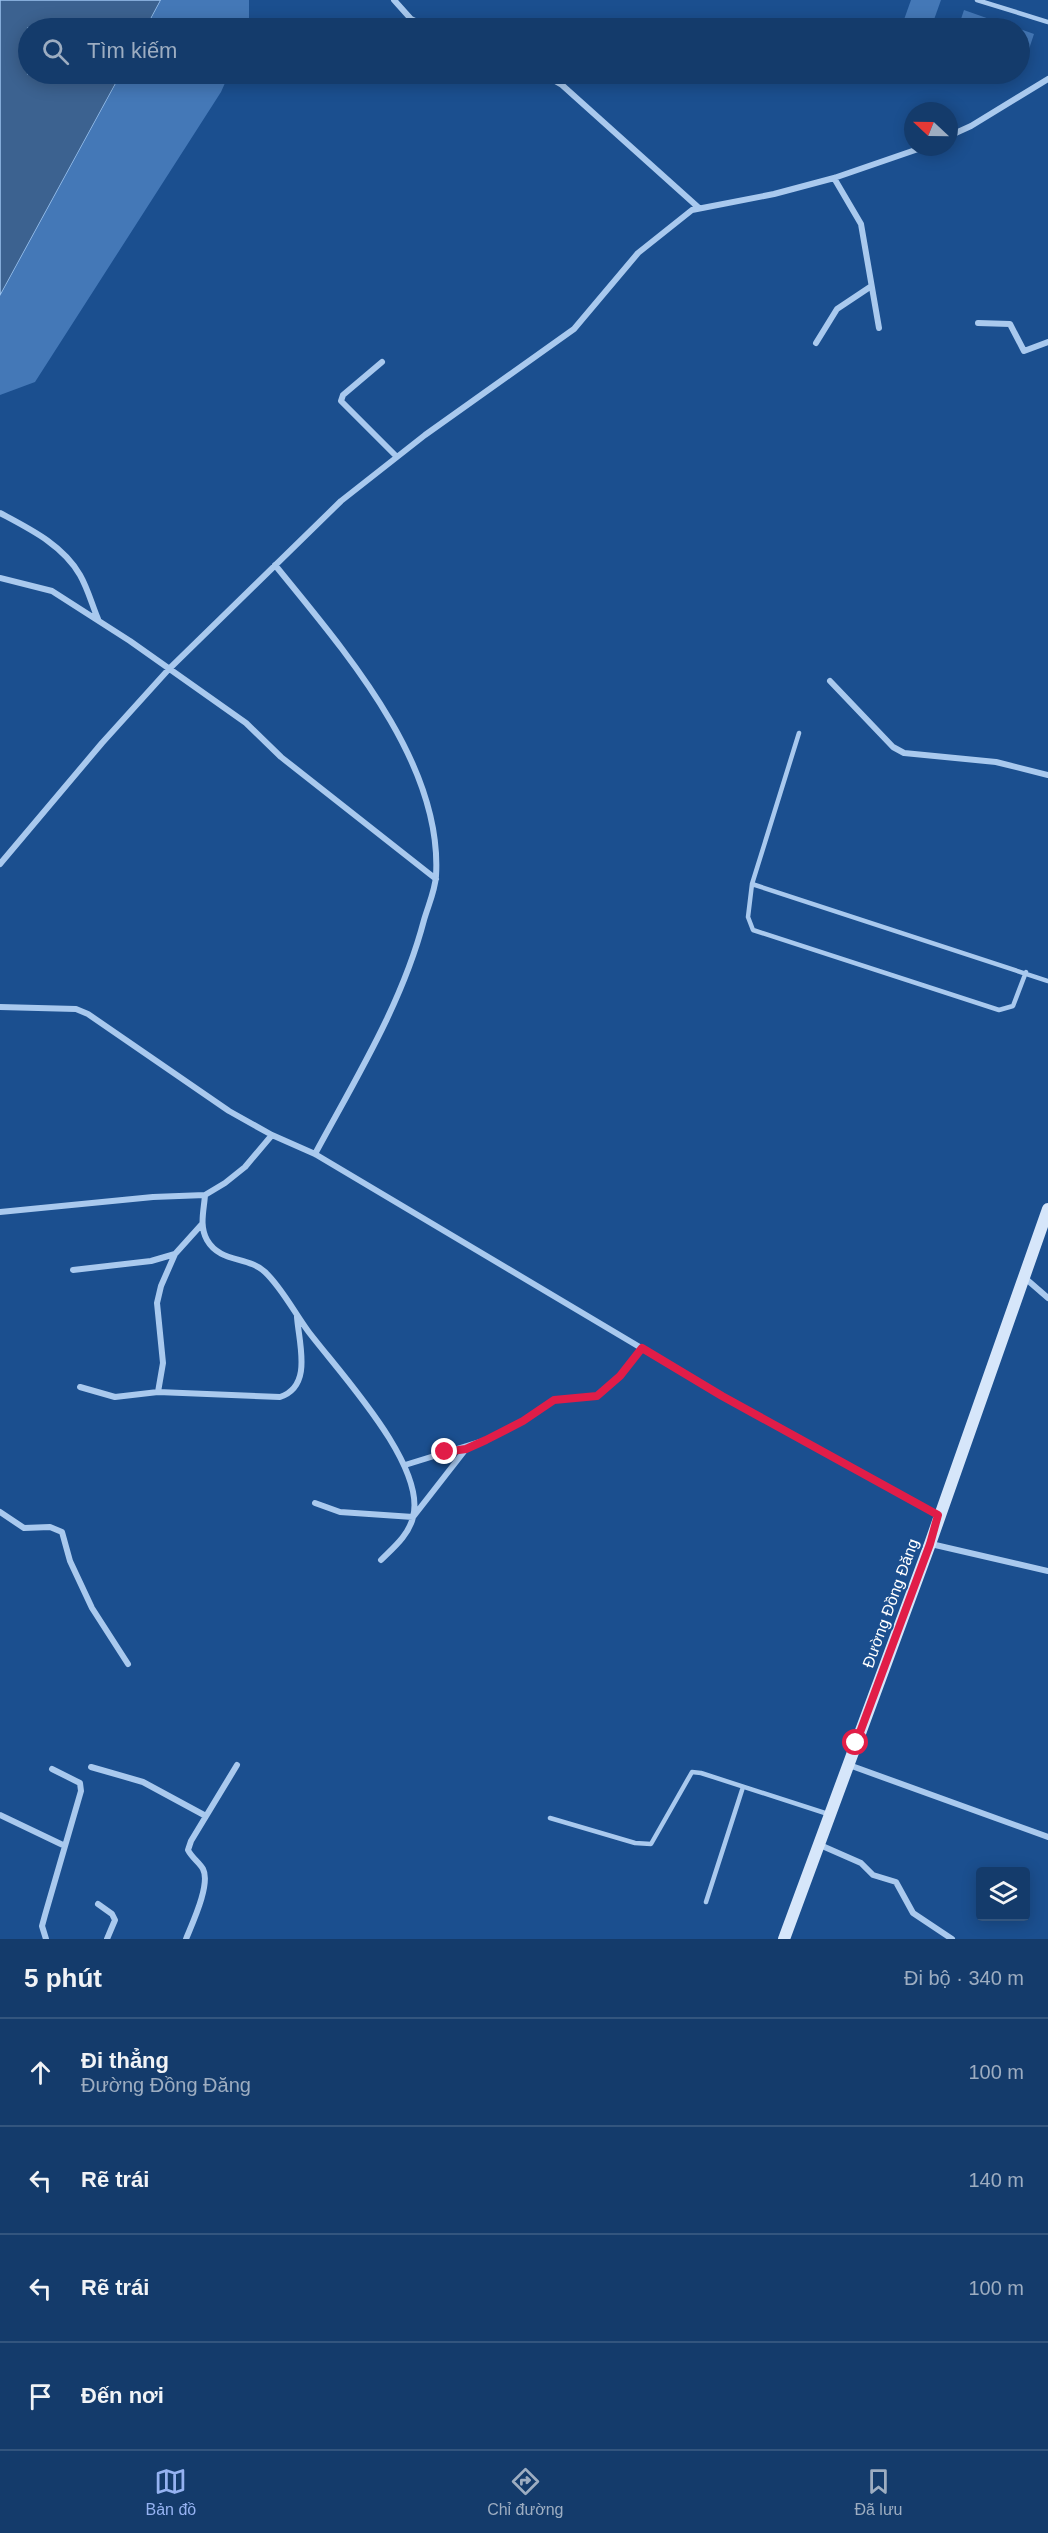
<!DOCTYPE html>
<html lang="vi">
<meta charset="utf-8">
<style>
body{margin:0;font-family:Helvetica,sans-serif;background:#214673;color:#f1f3f6}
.controls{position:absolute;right:18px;bottom:18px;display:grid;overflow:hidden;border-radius:6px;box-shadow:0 3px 15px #0003}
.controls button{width:54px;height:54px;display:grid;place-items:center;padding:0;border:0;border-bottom:2px solid #33557e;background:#143b6b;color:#f1f3f6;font:30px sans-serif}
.compass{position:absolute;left:904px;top:102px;width:54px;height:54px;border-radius:50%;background:#143b6b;box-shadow:0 3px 15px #0003;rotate:292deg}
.stop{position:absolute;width:18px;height:18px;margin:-14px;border:4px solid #e11d48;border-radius:50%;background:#fff}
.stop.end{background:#e11d48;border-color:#fff;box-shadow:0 2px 6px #0008}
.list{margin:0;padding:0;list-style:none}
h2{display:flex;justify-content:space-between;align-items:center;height:78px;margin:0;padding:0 24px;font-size:26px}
h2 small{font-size:20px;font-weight:400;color:#9dadc1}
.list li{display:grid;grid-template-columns:39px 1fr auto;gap:18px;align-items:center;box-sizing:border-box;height:108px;padding:0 24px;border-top:2px solid #33557e}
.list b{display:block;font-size:22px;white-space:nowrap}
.list p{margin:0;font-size:20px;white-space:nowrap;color:#9dadc1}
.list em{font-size:20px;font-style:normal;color:#9dadc1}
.icon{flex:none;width:33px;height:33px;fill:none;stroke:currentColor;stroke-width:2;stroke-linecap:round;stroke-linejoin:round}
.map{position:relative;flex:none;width:1048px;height:1939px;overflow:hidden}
.search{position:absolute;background:#143b6b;box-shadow:0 3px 15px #0003;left:18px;right:18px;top:18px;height:66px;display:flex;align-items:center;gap:15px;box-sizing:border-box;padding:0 21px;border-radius:33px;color:#9dadc1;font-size:22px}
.sheet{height:510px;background:#143b6b}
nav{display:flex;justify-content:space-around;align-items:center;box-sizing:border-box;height:84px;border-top:2px solid #33557e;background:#143b6b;font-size:16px;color:#9dadc1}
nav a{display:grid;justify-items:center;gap:3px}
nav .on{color:#95b2f1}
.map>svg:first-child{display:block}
.water{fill:#3c6290;stroke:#9cc4f0;stroke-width:1.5}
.building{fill:#4478b7}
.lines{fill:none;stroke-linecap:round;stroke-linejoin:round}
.lane{stroke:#a9c9ee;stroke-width:4.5}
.street{stroke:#a9c9ee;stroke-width:6}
.secondary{stroke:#d6e6fa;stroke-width:12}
.route{stroke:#e11d48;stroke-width:8}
.labels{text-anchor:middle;stroke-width:4.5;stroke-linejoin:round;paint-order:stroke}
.street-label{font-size:16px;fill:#fff;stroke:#1b4f8f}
</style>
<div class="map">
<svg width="1048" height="1939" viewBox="0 0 1048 1939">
<rect width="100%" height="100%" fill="#1b4f8f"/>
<path class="water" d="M0 0H161L146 28H28V74H121L0 296Z"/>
<path class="building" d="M161 0H249V28H146Z
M911 0H941L931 28H901Z
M964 10 1012 27V28H958Z
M1020 29 1034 34 1022 70H1020Z
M121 74H229L221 92 35 382 0 395V296Z"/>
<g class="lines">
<path class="lane" d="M977 0 1048 22
M799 733 752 884 1048 981
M752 884 748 917 753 930 999 1010 1013 1006 1026 972
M550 1818 635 1843 651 1844 692 1772 701 1773 828 1814
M706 1902 743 1787"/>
<path class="street" d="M394 0 411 19 429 28
M543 74 562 85 699 208
M949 136 971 126 1048 79
M834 178 861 224 879 328
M978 323 1010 324 1024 351 1048 342
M816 343 837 309 870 287
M382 362 343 395 341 401 396 456
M0 513C30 529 63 545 80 575 88 589 92 605 98 619
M275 565C343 649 443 762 436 876 435 891 428 906 424 920 402 1004 356 1078 315 1154
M0 578 52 591 130 641 246 723 281 757 436 879
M830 681 893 747 904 753 996 762 1048 775
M0 864 102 743 168 670 341 501 425 435 574 329 638 253 692 210 774 194 834 178 924 147
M0 1007 76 1009 88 1014 229 1111 272 1135 315 1154 722 1396 938 1515
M205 1195C204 1210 199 1226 207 1240 220 1263 248 1256 265 1272 282 1288 294 1312 308 1331 338 1371 427 1465 413 1517 409 1535 393 1548 381 1560
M0 1212 153 1197 205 1195 225 1183 245 1167 272 1135
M73 1270 151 1261 175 1254 202 1224
M1025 1278 1048 1298
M80 1387 115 1397 158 1392 280 1397C313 1386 299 1344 297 1317
M158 1392 163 1363 157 1303 161 1286 175 1254
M405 1465 486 1440 523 1421 554 1400 597 1396 620 1376 642 1348
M315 1503 340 1512 413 1517 466 1449
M0 1512 24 1528 50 1527 62 1532 70 1561 92 1608 128 1664
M931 1544 1048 1571
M849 1765 1048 1837
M91 1767 143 1782 204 1815
M0 1815 65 1846
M820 1845 861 1863 873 1875 896 1882 913 1913 952 1939
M98 1904 112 1914 115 1920 107 1939
M46 1939 42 1926 45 1915 81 1791 80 1783 52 1769
M186 1939C192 1924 211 1884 203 1869 199 1862 192 1858 188 1850L191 1841 237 1765"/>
<path class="secondary" d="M784 1939 930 1544 1048 1209"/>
</g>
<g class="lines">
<path class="route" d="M445 1452 466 1449 486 1440 523 1421 554 1400 597 1396 620 1376 642 1348 722 1396 938 1515 930 1544 856 1743"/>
</g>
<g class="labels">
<g class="street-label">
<text transform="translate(890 1603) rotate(-70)" y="6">Đường Đồng Đăng</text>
</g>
</g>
</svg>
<div class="controls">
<button><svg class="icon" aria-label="layers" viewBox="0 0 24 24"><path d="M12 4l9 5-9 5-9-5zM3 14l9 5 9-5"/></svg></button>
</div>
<svg class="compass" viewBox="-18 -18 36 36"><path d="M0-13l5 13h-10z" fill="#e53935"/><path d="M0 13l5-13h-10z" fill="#9dadc1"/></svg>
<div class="stop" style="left:856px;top:1743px"></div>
<div class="stop end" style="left:445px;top:1452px"></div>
<div class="search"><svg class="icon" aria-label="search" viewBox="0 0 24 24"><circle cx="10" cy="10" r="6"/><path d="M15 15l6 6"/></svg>Tìm kiếm</div>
</div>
<section class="sheet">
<h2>5 phút<small>Đi bộ · 340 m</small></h2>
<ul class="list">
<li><svg class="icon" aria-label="ahead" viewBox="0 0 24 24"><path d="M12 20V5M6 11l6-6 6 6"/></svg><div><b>Đi thẳng</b><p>Đường Đồng Đăng</p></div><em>100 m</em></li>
<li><svg class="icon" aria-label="left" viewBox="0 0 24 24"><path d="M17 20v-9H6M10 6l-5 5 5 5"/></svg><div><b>Rẽ trái</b></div><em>140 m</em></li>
<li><svg class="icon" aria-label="left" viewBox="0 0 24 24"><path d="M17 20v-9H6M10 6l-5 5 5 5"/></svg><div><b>Rẽ trái</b></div><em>100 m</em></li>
<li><svg class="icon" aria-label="arrive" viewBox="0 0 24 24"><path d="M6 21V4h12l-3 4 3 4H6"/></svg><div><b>Đến nơi</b></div></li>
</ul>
</section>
<nav>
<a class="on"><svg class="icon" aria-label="map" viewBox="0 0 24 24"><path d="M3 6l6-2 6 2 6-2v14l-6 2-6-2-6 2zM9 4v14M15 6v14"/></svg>Bản đồ</a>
<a><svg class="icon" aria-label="directions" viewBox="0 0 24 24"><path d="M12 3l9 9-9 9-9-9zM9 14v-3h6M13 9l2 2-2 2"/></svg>Chỉ đường</a>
<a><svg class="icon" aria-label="saved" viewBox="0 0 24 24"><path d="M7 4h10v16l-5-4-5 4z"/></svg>Đã lưu</a>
</nav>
